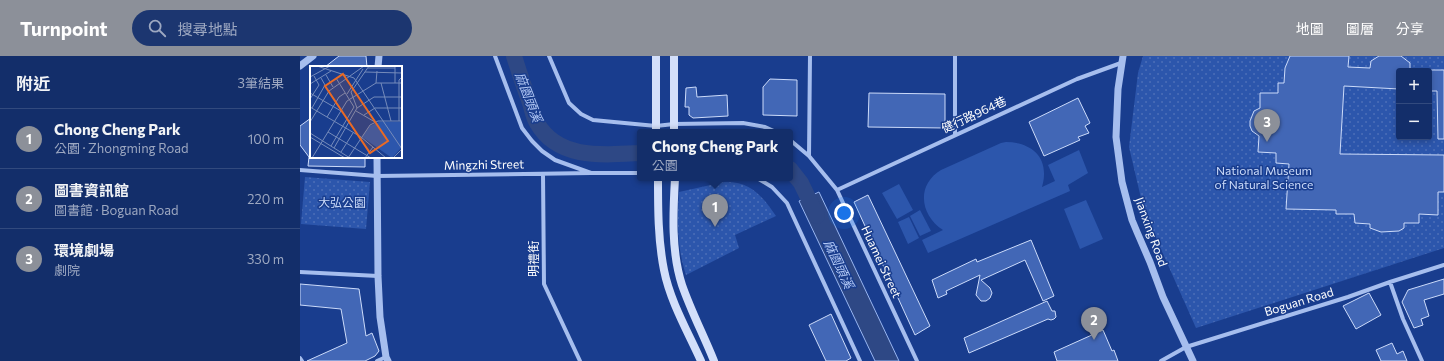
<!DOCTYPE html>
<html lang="zh-TW">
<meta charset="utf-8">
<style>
body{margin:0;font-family:Commissioner,"Noto Sans TC",sans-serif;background:#1c3670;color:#f1f3f6}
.controls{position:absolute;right:12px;top:12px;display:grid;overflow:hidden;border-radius:4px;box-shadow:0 2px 6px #0003}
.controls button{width:36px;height:36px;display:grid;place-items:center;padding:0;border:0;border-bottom:1px solid #324a7e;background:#132e6a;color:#f1f3f6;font:20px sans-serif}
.you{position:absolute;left:544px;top:157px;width:14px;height:14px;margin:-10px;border:3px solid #fff;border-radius:50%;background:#1a73e8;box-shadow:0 0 0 6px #1a73e833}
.badge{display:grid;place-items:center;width:26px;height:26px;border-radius:50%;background:#8c9099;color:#fff;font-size:13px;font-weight:700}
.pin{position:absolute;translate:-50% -33px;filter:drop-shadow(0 1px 2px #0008)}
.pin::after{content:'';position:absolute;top:21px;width:14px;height:12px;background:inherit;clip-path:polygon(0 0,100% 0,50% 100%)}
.popup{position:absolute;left:337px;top:73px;width:156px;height:52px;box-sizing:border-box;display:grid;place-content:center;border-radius:4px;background:#132e6a;filter:drop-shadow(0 1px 3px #0005);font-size:13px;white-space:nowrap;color:#9da8c1}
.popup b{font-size:15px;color:#f1f3f6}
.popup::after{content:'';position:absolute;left:50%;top:100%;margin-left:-8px;border:8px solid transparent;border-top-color:#132e6a}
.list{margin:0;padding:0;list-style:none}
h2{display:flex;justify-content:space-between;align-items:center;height:52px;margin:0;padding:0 16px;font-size:17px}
h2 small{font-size:13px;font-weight:400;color:#9da8c1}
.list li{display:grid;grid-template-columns:26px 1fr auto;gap:12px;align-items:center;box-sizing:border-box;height:60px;padding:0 16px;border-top:1px solid #324a7e}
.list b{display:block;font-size:15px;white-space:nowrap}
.list p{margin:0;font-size:13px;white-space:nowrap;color:#9da8c1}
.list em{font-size:13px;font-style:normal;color:#9da8c1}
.icon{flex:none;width:22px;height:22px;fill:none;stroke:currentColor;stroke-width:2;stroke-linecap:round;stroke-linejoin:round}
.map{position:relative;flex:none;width:1144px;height:305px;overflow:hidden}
header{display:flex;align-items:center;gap:24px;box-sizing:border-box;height:56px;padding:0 20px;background:#8c9099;color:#fff}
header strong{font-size:19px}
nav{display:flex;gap:22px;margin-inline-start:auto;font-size:14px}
.search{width:280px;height:36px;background:#1c3670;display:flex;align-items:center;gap:10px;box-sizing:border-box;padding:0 14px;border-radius:22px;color:#9da8c1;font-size:15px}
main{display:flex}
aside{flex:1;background:#132e6a}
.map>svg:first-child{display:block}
.grass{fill:#2c56ac}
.park{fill:url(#park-dots);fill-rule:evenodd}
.water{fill:#2e4885;stroke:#99b6f1}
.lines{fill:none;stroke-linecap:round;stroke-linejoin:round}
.river{stroke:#2e4885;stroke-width:16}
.building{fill:#4267b6;stroke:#ccdbfa}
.minor{stroke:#a6beee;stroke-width:4}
.tertiary{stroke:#a6beee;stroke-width:7}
.secondary{stroke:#d3dffa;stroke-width:8}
.labels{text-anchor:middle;stroke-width:3;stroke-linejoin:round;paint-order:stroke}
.street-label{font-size:12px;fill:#fff;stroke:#193d8e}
.park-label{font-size:12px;fill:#ccdbfa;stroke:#193d8e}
.water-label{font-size:13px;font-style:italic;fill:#b2c8f5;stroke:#193d8e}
.inset-road{fill:none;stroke:#758bbb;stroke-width:1}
.view{fill:#ea6a24;fill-opacity:0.15;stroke:#ea6a24;stroke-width:2}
.inset-edge{fill:none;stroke:#fff;stroke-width:2}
</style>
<header>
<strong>Turnpoint</strong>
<div class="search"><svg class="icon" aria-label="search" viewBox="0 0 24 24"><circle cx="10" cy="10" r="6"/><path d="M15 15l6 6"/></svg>搜尋地點</div>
<nav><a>地圖</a><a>圖層</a><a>分享</a></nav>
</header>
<main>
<aside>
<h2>附近<small>3筆結果</small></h2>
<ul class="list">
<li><span class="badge">1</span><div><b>Chong Cheng Park</b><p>公園 · Zhongming Road</p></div><em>100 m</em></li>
<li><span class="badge">2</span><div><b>圖書資訊館</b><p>圖書館 · Boguan Road</p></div><em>220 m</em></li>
<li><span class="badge">3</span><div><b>環境劇場</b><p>劇院</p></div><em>330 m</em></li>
</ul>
</aside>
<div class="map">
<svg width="1144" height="305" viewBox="0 0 1144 305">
<defs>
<pattern id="park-dots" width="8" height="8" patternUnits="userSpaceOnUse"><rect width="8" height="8" fill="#2c56ac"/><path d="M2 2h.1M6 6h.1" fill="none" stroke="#4c6fb8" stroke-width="1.8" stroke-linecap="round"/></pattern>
</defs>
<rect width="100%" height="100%" fill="#193d8e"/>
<path class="grass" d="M706 86C726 86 745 96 744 119 744 123 743 127 742 131L755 125 748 109 779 94 788 117 768 129 770 135 628 197 622 184 643 174C620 159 616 129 641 114L701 87Z
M599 128 613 154 597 163 582 137Z
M786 144 803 183 780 193 764 153Z
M620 154 631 175 620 180 610 160Z
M609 161 619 182 608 188 598 166Z"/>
<path class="park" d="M843 0H1144V192L896 272 844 155 829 91 838 17ZM1099 15H1129V81H1099Z
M5 121 70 126 66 173 1 168Z
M424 126C451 125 462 140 476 160L435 179 439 192 386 219C377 192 377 164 379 136Z"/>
<path class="water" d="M519 136 599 305H575L499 145Z"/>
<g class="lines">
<path class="river" d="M214 0C219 16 224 31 230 47 232 53 233 61 237 67 258 104 304 99 340 97
M490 113 501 127 517 160"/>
</g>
<path class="building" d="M39 0H66L67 11H25Z
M990 0H1049L1048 11 1070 12 1071 5 1079 0H1101L1110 7V15H1099V33L1044 30 1040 98 1144 99V136H1138V159L1119 158V167H1104V172L1099 175 1081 176 1070 172V168L1055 167 1054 158H1036V154L986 153 989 108 976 107V97L958 96 959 80 952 75 950 70V65L954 55 960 52V37H978V27H984L985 12Z
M1129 14H1144V83H1138L1137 35H1129Z
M470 23 497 24V60L463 59V31Z
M396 31 397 41 427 39 428 60 393 62 389 59V51H385L386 32Z
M569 37 645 38V72L568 71Z
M778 42 790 67 785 70 789 77 778 81 780 84 744 100 729 66Z
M11 62V101H65V111L8 110 9 101 0 89V70Z
M568 139 630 270 615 279 554 146Z
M731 184 754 240 743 245 725 204 681 224 690 232 692 237 690 242 686 245H681L676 239 680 219 646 235 647 238 638 242 632 224 676 203 677 206Z
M1144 223V238L1124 244 1129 260 1121 263 1123 269 1114 272 1102 246 1108 234Z
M0 228 59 233 66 280 72 277 79 295 75 300 65 305H7L47 287 41 253 0 249Z
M1069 237 1081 259 1056 273 1043 250Z
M747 245 752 255H755L756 261 754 263 751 264 748 263 669 297 664 282Z
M531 258 551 302 546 305H526L509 269Z
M803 274 812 295 814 294 818 305H757L754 296Z
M1092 287 1097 298 1103 295 1107 305H1081L1076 294Z"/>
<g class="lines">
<path class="minor" d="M195 0 222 72 232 85 242 95 255 104 291 117H340
M249 0 269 47 281 58 293 64 356 70 374 68 443 67 465 71 476 76
M655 79V0
M490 84 509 100 537 134 617 305
M509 100 510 0
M0 114 77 120 291 117
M243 118 244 228 280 305
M457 122 472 131 487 147 560 305
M537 134 777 23 821 7
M0 216 78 220
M1090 226 1103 263 1122 305
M0 302 2 305
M77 305 86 301
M861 305 886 291 1048 241 1090 226 1144 209"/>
<path class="tertiary" d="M823 0 818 33 816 81 822 126 832 164 837 176 850 206 863 241 893 305
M0 10 13 0
M78 11 79 0
M77 101 78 220 80 261 86 301 88 305"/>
<path class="secondary" d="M356 0V76
M374 0V76
M358 122C358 153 358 184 364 214 370 245 388 276 401 305
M375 122C373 157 371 195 382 229 391 255 404 280 414 305"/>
</g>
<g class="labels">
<g class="street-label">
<text transform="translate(674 59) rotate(-25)" y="4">健行路964巷</text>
<text transform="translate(184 109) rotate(-1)" y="4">Mingzhi Street</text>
<text transform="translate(851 176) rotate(70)" y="4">Jianxing Road</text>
<text transform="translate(234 203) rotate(-90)" y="4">明禮街</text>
<text transform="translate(581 206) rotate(65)" y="4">Huamei Street</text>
<text transform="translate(999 246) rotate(-17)" y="4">Boguan Road</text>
</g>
<g class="park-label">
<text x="964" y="119">National Museum<tspan x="964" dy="14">of Natural Science</tspan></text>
<text x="42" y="151">大弘公園</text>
</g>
<g class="water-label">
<text transform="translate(229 41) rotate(69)" y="5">麻園頭溪</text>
<text transform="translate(539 208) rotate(65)" y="5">麻園頭溪</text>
</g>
</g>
<g transform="translate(10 10)">
<rect width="92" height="92" fill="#193d8e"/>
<path d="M69 56H92V81L82 92 52 71 60 60Z" fill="#2c56ac"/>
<path class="inset-road" d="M7 0 44 12 92 83M85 0V17M58 2H85M55 6 92 7M16 9 23 21M0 11 20 0M66 17 67 5M71 17 81 55M0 18 21 5M0 27 31 45M37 28 53 3M0 33 9 19 4 10M0 41 51 71 76 92M2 42 15 19 11 12M47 42 64 31H92M46 45 65 56M54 49 65 42H92M17 51 29 31 35 27M89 55V14L92 11M0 56 19 25 54 0M18 66 61 92M0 67 40 92M0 71 35 92M21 80 44 41 26 12M24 82 47 42 41 26 59 0M31 86 43 67M2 92 37 35 66 17H92M38 92 60 59 68 55H92M55 92 63 81M83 92 92 83"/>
<path class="view" d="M33 8 78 75 60 87 15 20Z"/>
<rect width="92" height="92" class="inset-edge"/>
</g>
</svg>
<div class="controls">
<button>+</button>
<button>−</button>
</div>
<div class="you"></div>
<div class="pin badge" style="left:415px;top:171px">1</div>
<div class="popup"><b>Chong Cheng Park</b>公園</div>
<div class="pin badge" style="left:794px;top:284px">2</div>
<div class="pin badge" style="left:967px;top:86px">3</div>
</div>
</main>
